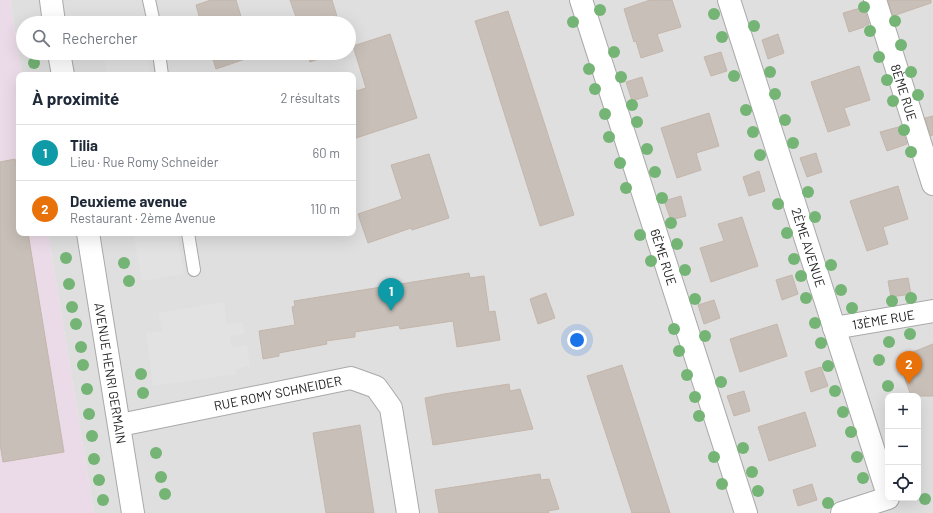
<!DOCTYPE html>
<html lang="fr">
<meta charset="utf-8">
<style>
body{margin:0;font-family:Barlow,sans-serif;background:#f2f2f3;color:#1f2937}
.controls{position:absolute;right:12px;bottom:12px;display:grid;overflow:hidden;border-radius:8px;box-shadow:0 4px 16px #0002}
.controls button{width:36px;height:36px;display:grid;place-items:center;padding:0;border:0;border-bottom:1px solid #e0e1e3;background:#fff;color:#1f2937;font:20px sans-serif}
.you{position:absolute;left:577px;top:340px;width:14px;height:14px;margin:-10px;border:3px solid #fff;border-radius:50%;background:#1a73e8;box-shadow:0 0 0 6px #1a73e833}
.badge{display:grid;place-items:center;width:26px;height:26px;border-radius:50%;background:#d40000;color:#fff;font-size:13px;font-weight:700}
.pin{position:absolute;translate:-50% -33px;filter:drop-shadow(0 1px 2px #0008)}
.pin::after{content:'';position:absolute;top:21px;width:14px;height:12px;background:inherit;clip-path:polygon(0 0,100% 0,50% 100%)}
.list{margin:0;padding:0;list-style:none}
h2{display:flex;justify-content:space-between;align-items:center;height:52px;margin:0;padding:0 16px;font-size:17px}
h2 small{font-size:13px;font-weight:400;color:#747a83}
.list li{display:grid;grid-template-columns:26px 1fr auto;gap:12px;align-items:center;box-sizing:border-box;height:56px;padding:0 16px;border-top:1px solid #e0e1e3}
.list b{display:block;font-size:15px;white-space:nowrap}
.list p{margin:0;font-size:13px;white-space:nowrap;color:#747a83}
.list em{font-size:13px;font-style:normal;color:#747a83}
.icon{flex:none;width:22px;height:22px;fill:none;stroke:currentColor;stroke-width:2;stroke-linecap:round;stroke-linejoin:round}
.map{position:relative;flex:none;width:933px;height:513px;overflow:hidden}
.search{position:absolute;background:#fff;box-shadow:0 4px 16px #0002;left:16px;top:16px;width:340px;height:44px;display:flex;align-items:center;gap:10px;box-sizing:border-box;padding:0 14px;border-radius:22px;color:#747a83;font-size:15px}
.panel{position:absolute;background:#fff;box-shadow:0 4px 16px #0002;left:16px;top:72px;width:340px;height:164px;border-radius:8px}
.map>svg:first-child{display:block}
.residential{fill:#e0dfdf;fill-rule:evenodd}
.industrial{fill:#ebdbe8}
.parking{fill:#e2e2e2}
.building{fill:#c7bfb8;stroke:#c4b6ab}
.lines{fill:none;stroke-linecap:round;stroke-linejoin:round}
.lane-casing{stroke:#a9a9a9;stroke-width:14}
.street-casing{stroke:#a9a9a9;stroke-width:24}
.lane{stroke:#fff;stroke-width:12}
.street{stroke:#fff;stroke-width:22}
.tree{fill:#74b475}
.labels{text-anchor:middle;stroke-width:3;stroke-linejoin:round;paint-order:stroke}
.street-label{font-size:13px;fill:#222;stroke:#fff}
</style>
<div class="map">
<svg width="933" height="513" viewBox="0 0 933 513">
<rect width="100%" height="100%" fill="#f2efe9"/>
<path class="residential" d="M10 0H933V513H94L48 233H353V75H22ZM23 23H349V53H23ZM888 396H918V498H888Z"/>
<path class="industrial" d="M0 0H10L22 75H19V233H48L94 513H0Z"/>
<path class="parking" d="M103 53H147L151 75H107Z
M133 233H177L184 274 142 281Z
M224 302 227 324 243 322 244 334 230 336 232 347 247 345 250 366 236 369 237 374 153 386 146 333 162 331 158 313Z"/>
<path class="building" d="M211 0H236L243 23H201L196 5Z
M290 0H332L339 23H298Z
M650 0H672L681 27 657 34 663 51 641 58 636 41 634 42 624 9Z
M888 0H931V3L893 16Z
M864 7 869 24 864 26V27L849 32 843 13Z
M508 11 574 215 540 226 475 21Z
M390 34 417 118 353 139V92L366 88 353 46Z
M778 34 784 53 768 59 762 40Z
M721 52 727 71 711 76 704 57Z
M211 53H253L254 56 216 69Z
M307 53H336L310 62Z
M859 66 870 100 844 108 850 125 828 132 811 82Z
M642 77 648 96 632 101 626 82Z
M709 113 719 146 696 153 701 170 677 178 661 128Z
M933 116V135L931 136 925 118Z
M902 126 907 144 887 151 880 132Z
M816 153 822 172 807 177 800 158Z
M429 154 449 218 412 230 411 228 368 243 358 214 402 199 391 165Z
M15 159 19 181V233H28L64 452 3 462 0 444V162Z
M759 171 765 191 749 196 743 177Z
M898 186 908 219 883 227 888 244 867 251 850 201Z
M681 196 686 216 671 220 664 201Z
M742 217 758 266 711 282 700 248 724 241 718 224Z
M469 273 470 278 484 276 489 312 495 311 500 340 457 347 453 321 400 329 399 325 355 332V337L326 341 327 344 279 353V356L263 359 259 331 295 325 292 307 295 306 294 301Z
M792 275 798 294 782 300 776 280Z
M908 278 911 294 891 297 888 281Z
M546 293 555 318 538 324 530 299Z
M714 300 720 318 704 324 698 305Z
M777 324 787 356 740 372 730 339Z
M933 344V396H911L898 358Z
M622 365 670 513H632L587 376Z
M821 367 828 386 811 392 805 372Z
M509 384 510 391 520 389 533 429 433 445 425 398 444 394Z
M744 391 750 411 734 416 727 396Z
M805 412 816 446 769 461 758 427Z
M360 425 374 513H326L313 433Z
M540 474 541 480 549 479 559 509 548 511 549 513H439L435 490Z
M812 484 817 500 798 506 793 490Z"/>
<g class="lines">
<defs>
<path id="lane" d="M149 0 154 23
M159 53 162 75
M188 233 194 270"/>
<g id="street">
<path d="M51 0 54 23"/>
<path id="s1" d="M581 0 746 513"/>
<path id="s2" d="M729 0 888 495"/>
<path id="s3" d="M875 0 933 184"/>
<path d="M59 53 63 75"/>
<path id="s4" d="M88 233 133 513"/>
<path id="s5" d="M834 328 933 311"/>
<path id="s6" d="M120 425 351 378 376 387 391 408 408 513"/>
<path d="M842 513 888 498"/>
</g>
</defs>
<use href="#lane" class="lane-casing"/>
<use href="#street" class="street-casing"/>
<use href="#lane" class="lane"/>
<use href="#street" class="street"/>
</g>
<g class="tree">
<circle cx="864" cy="7" r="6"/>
<circle cx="600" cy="10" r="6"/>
<circle cx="714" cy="14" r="6"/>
<circle cx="895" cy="21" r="6"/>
<circle cx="573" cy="22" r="6"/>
<circle cx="754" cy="26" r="6"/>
<circle cx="870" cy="31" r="6"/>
<circle cx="722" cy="37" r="6"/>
<circle cx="901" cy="45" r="6"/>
<circle cx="614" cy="52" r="6"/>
<circle cx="879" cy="57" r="6"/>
<circle cx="34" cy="63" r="6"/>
<circle cx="589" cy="69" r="6"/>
<circle cx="770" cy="72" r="6"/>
<circle cx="911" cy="72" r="6"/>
<circle cx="734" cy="76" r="6"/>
<circle cx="621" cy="77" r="6"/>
<circle cx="887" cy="80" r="6"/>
<circle cx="595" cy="89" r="6"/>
<circle cx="775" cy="94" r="6"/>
<circle cx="918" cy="95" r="6"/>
<circle cx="893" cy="101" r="6"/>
<circle cx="632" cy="105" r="6"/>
<circle cx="746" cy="110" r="6"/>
<circle cx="605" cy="114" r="6"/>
<circle cx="785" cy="120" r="6"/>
<circle cx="637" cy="122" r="6"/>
<circle cx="904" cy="130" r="6"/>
<circle cx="753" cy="132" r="6"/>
<circle cx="609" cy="137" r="6"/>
<circle cx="793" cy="143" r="6"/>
<circle cx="647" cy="149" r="6"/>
<circle cx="911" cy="152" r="6"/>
<circle cx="760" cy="155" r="6"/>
<circle cx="620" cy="163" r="6"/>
<circle cx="655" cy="172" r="6"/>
<circle cx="626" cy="188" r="6"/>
<circle cx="808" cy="192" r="6"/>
<circle cx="662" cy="198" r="6"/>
<circle cx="778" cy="204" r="6"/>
<circle cx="815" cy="217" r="6"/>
<circle cx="671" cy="223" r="6"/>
<circle cx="787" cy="233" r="6"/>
<circle cx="640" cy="235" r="6"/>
<circle cx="677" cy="244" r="6"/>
<circle cx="66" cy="258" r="6"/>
<circle cx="794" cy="259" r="6"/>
<circle cx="651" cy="261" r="6"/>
<circle cx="124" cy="263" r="6"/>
<circle cx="831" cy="265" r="6"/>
<circle cx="685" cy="270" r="6"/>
<circle cx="801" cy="276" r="6"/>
<circle cx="129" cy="281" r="6"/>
<circle cx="69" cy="284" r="6"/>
<circle cx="841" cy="290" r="6"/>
<circle cx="806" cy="298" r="6"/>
<circle cx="911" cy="298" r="6"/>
<circle cx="695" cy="299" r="6"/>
<circle cx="892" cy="301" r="6"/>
<circle cx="72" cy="307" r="6"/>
<circle cx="852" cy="308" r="6"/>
<circle cx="815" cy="323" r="6"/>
<circle cx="76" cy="324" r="6"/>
<circle cx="674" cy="329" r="6"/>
<circle cx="910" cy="334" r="6"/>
<circle cx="705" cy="336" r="6"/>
<circle cx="889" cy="342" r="6"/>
<circle cx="821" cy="343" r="6"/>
<circle cx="81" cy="347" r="6"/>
<circle cx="679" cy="351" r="6"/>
<circle cx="879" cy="360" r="6"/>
<circle cx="83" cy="365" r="6"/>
<circle cx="828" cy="366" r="6"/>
<circle cx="141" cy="374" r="6"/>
<circle cx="687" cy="375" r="6"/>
<circle cx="721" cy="382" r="6"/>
<circle cx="888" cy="386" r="6"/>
<circle cx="87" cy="389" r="6"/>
<circle cx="835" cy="391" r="6"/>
<circle cx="143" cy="393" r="6"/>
<circle cx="695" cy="397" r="6"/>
<circle cx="843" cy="412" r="6"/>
<circle cx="89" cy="414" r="6"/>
<circle cx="699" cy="416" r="6"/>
<circle cx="851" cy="432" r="6"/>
<circle cx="92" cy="436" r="6"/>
<circle cx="743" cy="448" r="6"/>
<circle cx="156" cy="453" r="6"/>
<circle cx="714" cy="457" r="6"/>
<circle cx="857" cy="457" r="6"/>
<circle cx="94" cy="459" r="6"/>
<circle cx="752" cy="472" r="6"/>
<circle cx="161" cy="477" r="6"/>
<circle cx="863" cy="478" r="6"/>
<circle cx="99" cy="480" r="6"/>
<circle cx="722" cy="484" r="6"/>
<circle cx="758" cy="491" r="6"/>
<circle cx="165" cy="494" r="6"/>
<circle cx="925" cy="499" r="6"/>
<circle cx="103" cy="500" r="6"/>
<circle cx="828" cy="503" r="6"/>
</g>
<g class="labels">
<g class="street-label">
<text dy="5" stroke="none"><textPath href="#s3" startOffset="97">8ÈME RUE</textPath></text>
<text dy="5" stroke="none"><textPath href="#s2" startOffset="260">2ÈME AVENUE</textPath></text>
<text dy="5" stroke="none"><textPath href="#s1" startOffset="270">6ÈME RUE</textPath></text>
<text dy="5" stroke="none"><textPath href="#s5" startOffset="50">13ÈME RUE</textPath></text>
<text dy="5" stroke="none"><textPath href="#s4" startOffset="142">AVENUE HENRI GERMAIN</textPath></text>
<text dy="5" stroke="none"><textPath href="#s6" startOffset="161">RUE ROMY SCHNEIDER</textPath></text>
</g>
</g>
</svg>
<div class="controls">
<button>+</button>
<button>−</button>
<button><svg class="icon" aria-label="locate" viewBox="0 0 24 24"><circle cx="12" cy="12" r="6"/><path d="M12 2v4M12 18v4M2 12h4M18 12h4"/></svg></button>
</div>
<div class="you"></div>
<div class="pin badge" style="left:391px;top:311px;background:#0f9aa8">1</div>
<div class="pin badge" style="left:909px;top:384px;background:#e8710a">2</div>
<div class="search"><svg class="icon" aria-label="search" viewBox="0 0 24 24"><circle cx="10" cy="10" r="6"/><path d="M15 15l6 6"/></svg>Rechercher</div>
<section class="panel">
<h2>À proximité<small>2 résultats</small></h2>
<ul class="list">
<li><span class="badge" style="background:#0f9aa8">1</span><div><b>Tilia</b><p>Lieu · Rue Romy Schneider</p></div><em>60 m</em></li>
<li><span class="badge" style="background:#e8710a">2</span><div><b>Deuxieme avenue</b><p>Restaurant · 2ème Avenue</p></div><em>110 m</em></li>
</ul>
</section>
</div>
